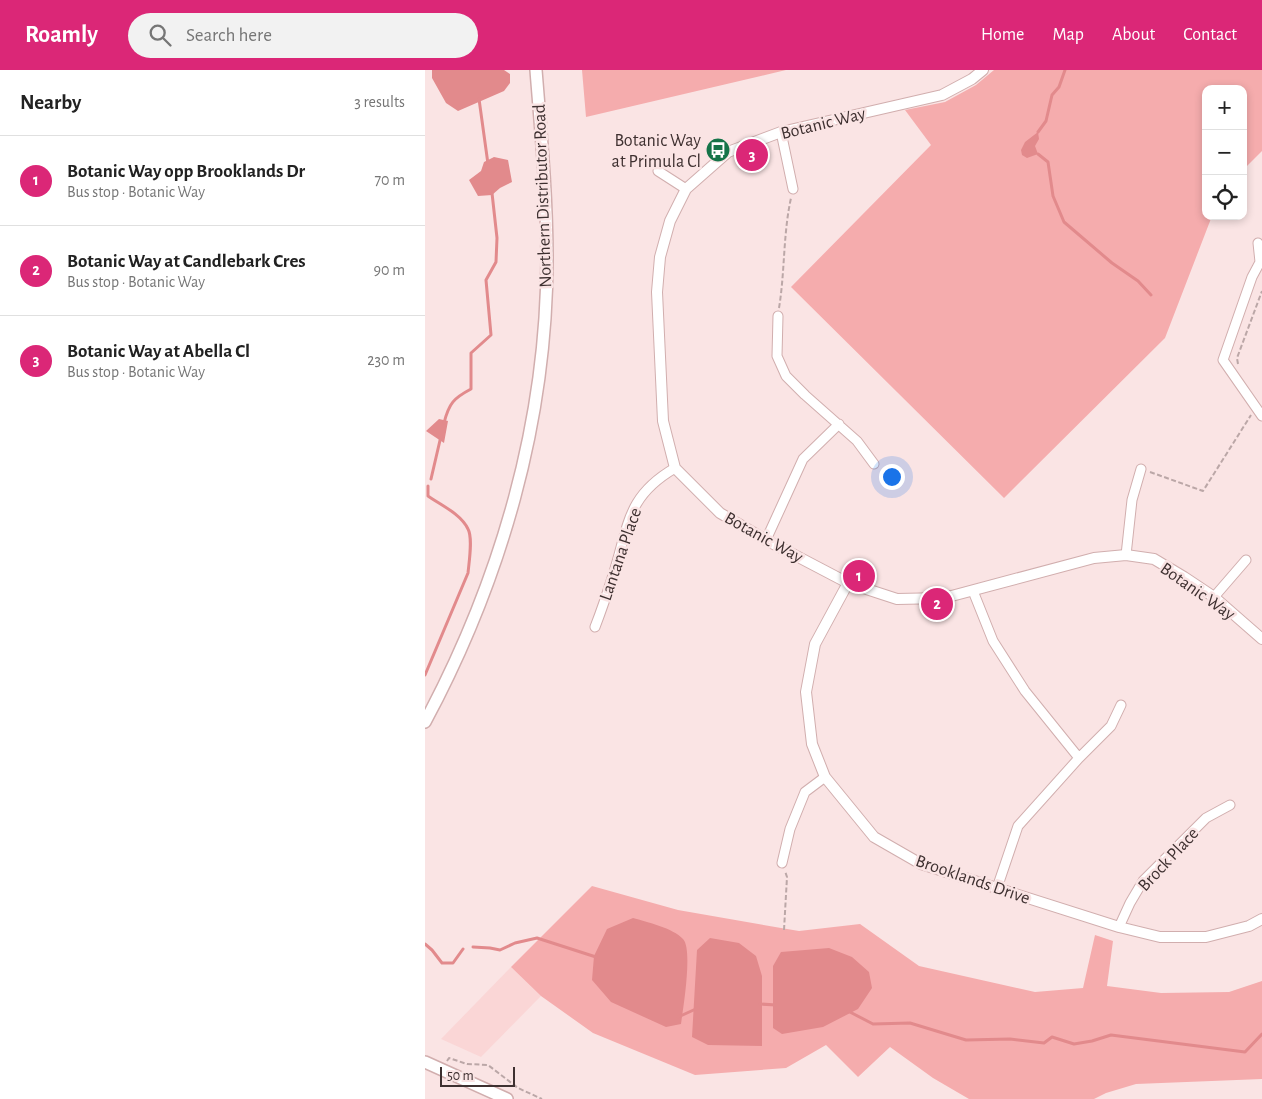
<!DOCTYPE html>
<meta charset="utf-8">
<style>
body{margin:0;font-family:"Alegreya Sans",sans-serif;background:#f2f2f2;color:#222}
.controls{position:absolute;right:15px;top:15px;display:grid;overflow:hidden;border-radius:10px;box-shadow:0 2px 8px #0003}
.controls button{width:45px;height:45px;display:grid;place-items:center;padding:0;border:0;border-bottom:1px solid #e0e0e0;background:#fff;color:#222;font:25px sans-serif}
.scale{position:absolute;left:15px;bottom:12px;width:75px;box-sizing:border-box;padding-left:5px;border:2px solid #3e3030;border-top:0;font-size:14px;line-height:18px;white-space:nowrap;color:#3e3030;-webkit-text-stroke:4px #fae4e4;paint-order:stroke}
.you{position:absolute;left:466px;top:406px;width:18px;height:18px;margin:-12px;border:4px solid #fff;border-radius:50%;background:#1a73e8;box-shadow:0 0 0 8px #1a73e833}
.badge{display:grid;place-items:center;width:32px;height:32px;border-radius:50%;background:#db2777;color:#fff;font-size:16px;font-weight:700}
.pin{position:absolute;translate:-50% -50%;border:2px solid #fff;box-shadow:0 1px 5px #0006}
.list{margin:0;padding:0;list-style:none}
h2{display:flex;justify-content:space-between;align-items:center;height:65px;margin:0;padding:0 20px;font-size:21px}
h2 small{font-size:16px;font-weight:400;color:#767676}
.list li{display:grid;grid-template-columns:32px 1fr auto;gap:15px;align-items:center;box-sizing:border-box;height:90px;padding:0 20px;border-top:1px solid #e0e0e0}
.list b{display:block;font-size:19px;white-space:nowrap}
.list p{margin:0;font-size:16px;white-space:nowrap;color:#767676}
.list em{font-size:16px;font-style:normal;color:#767676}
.icon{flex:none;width:28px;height:28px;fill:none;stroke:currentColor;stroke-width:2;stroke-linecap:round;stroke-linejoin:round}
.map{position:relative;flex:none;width:837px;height:1029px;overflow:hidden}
header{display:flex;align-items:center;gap:30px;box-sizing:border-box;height:70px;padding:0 25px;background:#db2777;color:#fff}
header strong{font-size:24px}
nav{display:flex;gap:28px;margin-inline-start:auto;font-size:18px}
.search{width:350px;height:45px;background:#f2f2f2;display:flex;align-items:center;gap:12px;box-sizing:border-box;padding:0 18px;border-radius:28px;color:#767676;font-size:19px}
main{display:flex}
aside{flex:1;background:#fff}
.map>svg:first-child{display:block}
.built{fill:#fad6d6}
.green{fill:#f5acad}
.water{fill:#e28a8c}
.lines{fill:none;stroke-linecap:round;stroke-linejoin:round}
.stream{stroke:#e28a8c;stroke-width:3}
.minor-casing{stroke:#d1aeae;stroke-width:11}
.tertiary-casing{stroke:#d1aeae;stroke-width:12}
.secondary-casing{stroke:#d1aeae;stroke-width:14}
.path{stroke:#bba7a7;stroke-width:2;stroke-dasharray:5 2.5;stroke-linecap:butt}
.minor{stroke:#fff;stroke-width:9}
.tertiary{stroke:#fff;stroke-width:10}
.secondary{stroke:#fff;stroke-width:11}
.labels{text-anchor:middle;stroke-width:5;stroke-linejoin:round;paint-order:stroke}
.street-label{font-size:18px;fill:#3e3030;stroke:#fae4e4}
.poi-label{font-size:18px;fill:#3e3030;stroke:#fae4e4;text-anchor:end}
</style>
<header>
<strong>Roamly</strong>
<div class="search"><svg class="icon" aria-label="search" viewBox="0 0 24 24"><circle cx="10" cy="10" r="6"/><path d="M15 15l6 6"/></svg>Search here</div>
<nav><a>Home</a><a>Map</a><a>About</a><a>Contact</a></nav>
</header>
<main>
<aside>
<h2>Nearby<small>3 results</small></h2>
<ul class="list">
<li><span class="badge">1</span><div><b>Botanic Way opp Brooklands Dr</b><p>Bus stop · Botanic Way</p></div><em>70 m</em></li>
<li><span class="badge">2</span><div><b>Botanic Way at Candlebark Cres</b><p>Bus stop · Botanic Way</p></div><em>90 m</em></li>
<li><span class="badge">3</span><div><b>Botanic Way at Abella Cl</b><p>Bus stop · Botanic Way</p></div><em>230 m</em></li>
</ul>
</aside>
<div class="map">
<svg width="837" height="1029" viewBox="0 0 837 1029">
<rect width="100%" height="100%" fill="#fae4e4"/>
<path class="built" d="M86 897 116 926 56 987 16 969Z"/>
<path class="green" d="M157 0H361L161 47Z
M569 0H837V81L818 100V19H781V146H787L740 268 579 428 366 217 506 75 480 40 520 32 551 15Z
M167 816 253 840 356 858 374 861 435 854 494 896 610 922 658 918 670 865 688 871 682 916 736 923 804 922 837 911V1009L711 1014 681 1023 669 1029H544L508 1008 465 977 433 1007 401 975 361 998 270 1005 168 963 116 926 86 897Z"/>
<path class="water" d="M7 0H79L85 4V13L79 21 33 41 21 33 7 8Z
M613 62 614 69 610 76 613 84 602 88 597 85 596 80 600 72Z
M69 87 83 90 87 112 75 118 67 125 53 126 44 110 56 101 59 92Z
M14 349 23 351 19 373 1 361Z
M208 848C222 852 248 858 258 869 268 879 258 939 256 954L241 957 186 932 167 910 169 886 182 859Z
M285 868 314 873 331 886 337 906V976L283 975 267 967 272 880Z
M404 878 427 887 444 902 447 918 433 939 398 957 357 964 348 958V896L356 882Z"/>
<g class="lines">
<path class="stream" d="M54 29 63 94
M613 62 621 51 627 25 634 17 640 0
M613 84 623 92 628 126 639 152 687 193 713 211 726 225
M19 353C24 333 29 328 46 319V283L66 265 61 210 71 192 72 168 67 123
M6 409 16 366
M0 605 43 503C44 492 48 468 43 459 36 444 16 435 3 426V416
M0 874 7 880 17 893H28L38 879
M48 877 65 878 75 880 90 873 112 868 171 887
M335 934 351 935
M423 941 448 954 485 953 541 970 585 969 619 973 627 967 649 974 667 971 686 965 820 982 837 964
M253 947 273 938"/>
<defs>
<path id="minor" d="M356 62 368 119
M233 101 261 119
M833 173 835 192
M837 192H835L827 207 798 290 837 346
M353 246 352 286 361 306 380 325 432 371 449 394
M341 470 378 389 414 354
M701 485 707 430 716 399
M548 521 568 571 600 621 654 688
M789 527 821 490
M170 557C177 539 183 521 189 502 204 454 202 426 250 398
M357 793 365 759 380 722 400 707
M572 818 593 756 654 688 686 656 696 635
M694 857 705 833 718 811 781 748 805 735"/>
<path id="tertiary" d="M558 0 547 9 517 25 356 62 303 82 261 119 245 151 235 187 232 222 238 351 250 398 295 443 341 470 423 513 472 529 519 528 669 488 701 485 729 489 759 507 789 527 837 569
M423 513 390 574 381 622 387 674 400 707 449 767 496 794 694 857 735 867H781L824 856 837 849"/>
<path id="secondary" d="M0 652C76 510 122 351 122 189 122 126 116 63 111 0
M0 992 82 1029"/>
</defs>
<use href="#minor" class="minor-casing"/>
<use href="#tertiary" class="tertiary-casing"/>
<use href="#secondary" class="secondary-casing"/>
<path class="path" d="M354 238C360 202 358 164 366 128
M813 294 812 288 837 221
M725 402 778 421 826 345
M359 860 362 807 360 801
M22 991 24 988 42 994 63 995 93 1018 117 1029"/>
<use href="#minor" class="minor"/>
<use href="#tertiary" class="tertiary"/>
<use href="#secondary" class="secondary"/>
</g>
<defs>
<symbol id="bus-disc" viewBox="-11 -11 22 22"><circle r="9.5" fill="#157449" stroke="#fae4e4"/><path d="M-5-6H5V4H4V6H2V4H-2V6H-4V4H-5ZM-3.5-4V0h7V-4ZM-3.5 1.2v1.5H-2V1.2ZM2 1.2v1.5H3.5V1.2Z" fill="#fff"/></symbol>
</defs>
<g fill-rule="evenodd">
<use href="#bus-disc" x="279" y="66" width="28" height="28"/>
</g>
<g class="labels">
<g class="street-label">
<text transform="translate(398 53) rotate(-14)" y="6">Botanic Way</text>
<text transform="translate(117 126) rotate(-92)" y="6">Northern Distributor Road</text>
<text transform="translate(339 467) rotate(29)" y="6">Botanic Way</text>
<text transform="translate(195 484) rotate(-71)" y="6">Lantana Place</text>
<text transform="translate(773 521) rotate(35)" y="6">Botanic Way</text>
<text transform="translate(743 789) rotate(-47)" y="6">Brock Place</text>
<text transform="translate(548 809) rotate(19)" y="6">Brooklands Drive</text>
</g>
<g class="poi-label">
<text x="276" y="76">Botanic Way<tspan x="276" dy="21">at Primula Cl</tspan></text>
</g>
</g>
</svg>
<div class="controls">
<button>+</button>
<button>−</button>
<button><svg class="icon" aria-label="locate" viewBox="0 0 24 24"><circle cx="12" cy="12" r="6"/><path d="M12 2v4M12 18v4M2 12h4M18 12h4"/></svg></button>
</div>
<div class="scale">50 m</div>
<div class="you"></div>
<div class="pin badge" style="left:434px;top:506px">1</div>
<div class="pin badge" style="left:512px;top:534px">2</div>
<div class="pin badge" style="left:327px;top:85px">3</div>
</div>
</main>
